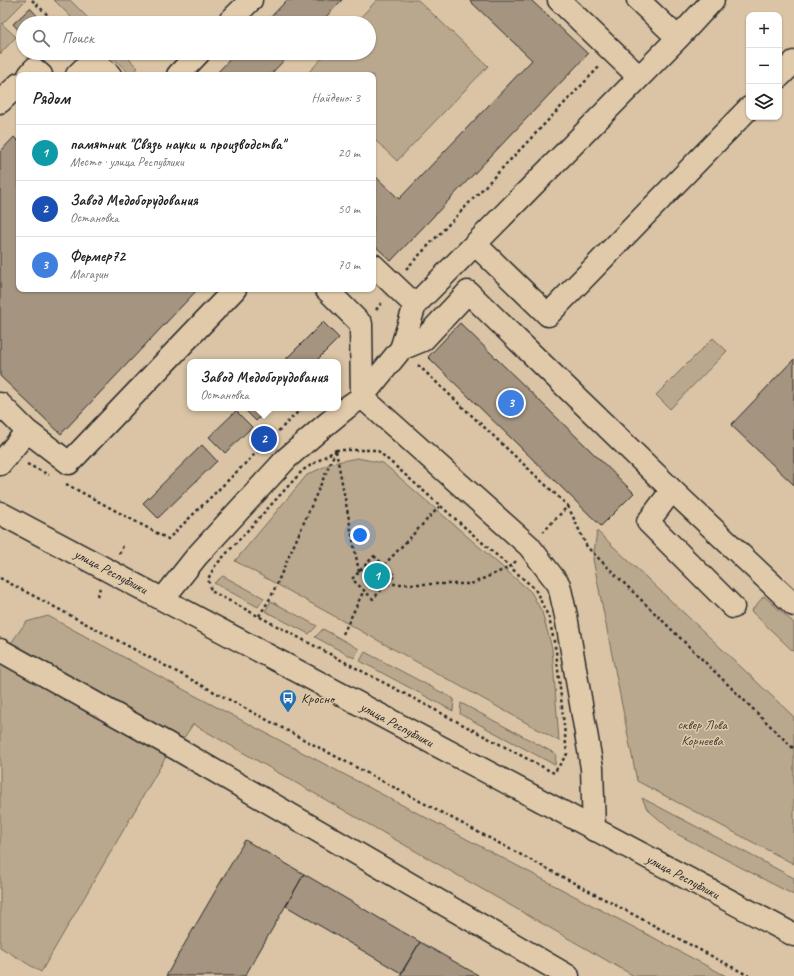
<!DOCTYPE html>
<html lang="ru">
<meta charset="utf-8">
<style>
body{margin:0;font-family:Caveat,sans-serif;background:#f6f6f6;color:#222}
.controls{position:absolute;right:12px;top:12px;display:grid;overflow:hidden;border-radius:8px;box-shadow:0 1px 3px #0004}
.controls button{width:36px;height:36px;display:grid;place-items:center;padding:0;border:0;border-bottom:1px solid #e0e0e0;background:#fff;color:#222;font:20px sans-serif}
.you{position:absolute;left:360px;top:535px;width:14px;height:14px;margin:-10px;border:3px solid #fff;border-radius:50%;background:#1a73e8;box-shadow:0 0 0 6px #1a73e833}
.badge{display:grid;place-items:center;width:26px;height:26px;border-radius:50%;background:#2563eb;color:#fff;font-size:13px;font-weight:700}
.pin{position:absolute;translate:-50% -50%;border:2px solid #fff;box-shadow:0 1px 4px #0006}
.popup{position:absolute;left:187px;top:359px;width:154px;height:52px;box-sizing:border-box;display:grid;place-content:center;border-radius:8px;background:#fff;filter:drop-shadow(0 1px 3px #0005);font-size:13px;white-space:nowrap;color:#767676}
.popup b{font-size:15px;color:#222}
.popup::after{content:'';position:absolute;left:50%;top:100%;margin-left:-8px;border:8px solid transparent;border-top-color:#fff}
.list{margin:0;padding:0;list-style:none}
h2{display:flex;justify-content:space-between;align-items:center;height:52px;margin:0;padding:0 16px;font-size:17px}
h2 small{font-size:13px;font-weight:400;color:#767676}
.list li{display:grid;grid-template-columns:26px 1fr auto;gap:12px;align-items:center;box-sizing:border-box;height:56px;padding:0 16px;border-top:1px solid #e0e0e0}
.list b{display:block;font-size:15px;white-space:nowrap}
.list p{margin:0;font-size:13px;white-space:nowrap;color:#767676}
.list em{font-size:13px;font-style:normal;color:#767676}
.icon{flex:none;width:22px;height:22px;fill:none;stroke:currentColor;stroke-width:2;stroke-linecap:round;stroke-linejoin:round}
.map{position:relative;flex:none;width:794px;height:976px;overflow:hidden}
.search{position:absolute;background:#fff;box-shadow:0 1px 3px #0004;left:16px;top:16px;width:360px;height:44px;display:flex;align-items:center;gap:10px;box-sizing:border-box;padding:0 14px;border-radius:22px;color:#767676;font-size:15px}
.panel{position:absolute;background:#fff;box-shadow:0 1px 3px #0004;left:16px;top:72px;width:360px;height:220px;border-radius:8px}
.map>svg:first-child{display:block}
.green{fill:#baa88e;stroke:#726a5c}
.building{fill:#a49480;stroke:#2b2b2b}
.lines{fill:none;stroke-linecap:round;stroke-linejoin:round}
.minor-casing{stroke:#2b2b2b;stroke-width:25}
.major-casing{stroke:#2b2b2b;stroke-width:25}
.path{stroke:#2b2b2b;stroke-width:2.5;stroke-dasharray:3 3;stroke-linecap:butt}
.minor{stroke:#e1caaa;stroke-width:22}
.major{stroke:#e1caaa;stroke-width:22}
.labels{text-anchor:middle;stroke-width:3;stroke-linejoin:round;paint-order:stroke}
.street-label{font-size:14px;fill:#2b2b2b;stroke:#e1caaa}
.poi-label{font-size:14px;fill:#2b2b2b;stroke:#e1caaa;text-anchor:start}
.park-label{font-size:14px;fill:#403e3a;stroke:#e1caaa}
</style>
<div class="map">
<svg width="794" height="976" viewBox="0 0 794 976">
<rect width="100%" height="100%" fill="#dac4a5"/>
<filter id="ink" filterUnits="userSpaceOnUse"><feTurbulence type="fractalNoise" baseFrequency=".025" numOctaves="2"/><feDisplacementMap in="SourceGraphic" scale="8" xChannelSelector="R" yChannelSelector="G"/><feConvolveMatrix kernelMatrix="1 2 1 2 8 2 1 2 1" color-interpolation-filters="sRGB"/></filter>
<g filter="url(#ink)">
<path class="green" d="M0 0H26L2 24 16 37 0 54Z
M54 0H70L93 23H77Z
M377 0H418L488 66 397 161 373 138V75H306L327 53H369V23H355Z
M108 53H123L138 68 131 75Z
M713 338 727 351 670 409 656 395Z
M357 458 383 463 531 592 542 612 552 648 559 741 235 561 307 475 332 463Z
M597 531 794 717V864L637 781 593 559Z
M223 576 264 598 258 607 214 583Z
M764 596 794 623V652L751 611Z
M271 601 317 626 309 634 265 611Z
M48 616 190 693 726 976H634L193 724 178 747 6 650 26 622Z
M323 629 359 649 354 658 315 637Z
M365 652 454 699 453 711 360 661Z
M0 663 167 755 41 972 0 947Z
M461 703 556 754 555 765 460 714Z
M642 798 794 878V895L675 833 647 809Z"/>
<path class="building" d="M287 0H342L320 23H265Z
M469 0H531L588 54 391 261 373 244V174L399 199 532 60Z
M30 8 43 22 42 23H23V35L13 24Z
M236 53H291L270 75H215Z
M14 137 19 142V289H198L61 434 0 376V152Z
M323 322 339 338 315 362H283Z
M460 323 634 493 601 526 428 357Z
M794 359V485L731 425Z
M243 408H269L256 421Z
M236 411 252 427 225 453 209 437Z
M202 445 217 461 158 518 143 503Z
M245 840 304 874 245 976H166Z
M304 874 420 942 401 973 286 906Z
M420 942 478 975V976H400Z"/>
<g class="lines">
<defs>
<path id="minor" d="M559 0 639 77
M228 23 251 0
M678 38 713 0
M29 75 34 69 41 75
M77 75 93 59 110 75
M178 75 199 53
M779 77 794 62
M0 102 19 84
M475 244 548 315 749 108
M373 265 415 305
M326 289 361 324 362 397
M401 349 415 305 678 38 638 0
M362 397 401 349 423 340 468 292 672 490 648 522 733 607
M0 404 27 431 69 463 235 289
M0 464 27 431
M672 490 794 605
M163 599 197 556 287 458 323 427 346 408 362 397 529 546 559 585 566 616 592 768 594 830
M0 650 177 749 568 976"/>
<path id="major" d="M0 513 794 935"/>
</defs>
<use href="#minor" class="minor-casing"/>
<use href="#major" class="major-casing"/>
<path class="path" d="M32 0 56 23
M406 269 599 67
M376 310 383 301
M418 365 568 506 543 532
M336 450H377L535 589 549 618 556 651 567 754 554 773 211 591 208 579 215 566 303 470Z
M336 451 359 572
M27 464 49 475
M66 484 168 539 302 408
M568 506 587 547 794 749
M119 554 124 544
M374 556 395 575 373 599 352 579Z
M384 565 440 506
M0 578 749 976
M387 584H471L510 567 516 561
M97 596 100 588
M259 616 271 597 336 450
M343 634 364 590"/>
<use href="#minor" class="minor"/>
<use href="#major" class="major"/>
</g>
</g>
<defs>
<symbol id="bus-pin" viewBox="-11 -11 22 30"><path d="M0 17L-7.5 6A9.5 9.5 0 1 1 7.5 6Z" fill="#1f6fb2" stroke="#e1caaa"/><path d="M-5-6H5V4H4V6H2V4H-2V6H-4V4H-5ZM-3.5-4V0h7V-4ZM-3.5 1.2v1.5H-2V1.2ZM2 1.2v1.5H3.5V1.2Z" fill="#fff"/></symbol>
</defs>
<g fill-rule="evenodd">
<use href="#bus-pin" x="278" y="688" width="20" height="27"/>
</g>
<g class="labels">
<g class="street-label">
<text transform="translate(111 571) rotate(28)" y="5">улица Республики</text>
<text transform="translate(397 724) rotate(28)" y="5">улица Республики</text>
<text transform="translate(683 876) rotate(28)" y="5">улица Республики</text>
</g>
<g class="poi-label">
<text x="301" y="703">Кросно</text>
</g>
<g class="park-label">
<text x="702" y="729">сквер Льва<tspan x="702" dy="16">Корнеева</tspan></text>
</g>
</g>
</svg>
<div class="controls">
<button>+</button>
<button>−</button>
<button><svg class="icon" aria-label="layers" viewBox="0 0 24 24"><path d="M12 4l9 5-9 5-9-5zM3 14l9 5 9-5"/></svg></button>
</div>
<div class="you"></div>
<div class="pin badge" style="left:377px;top:576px;background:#0f9aa8">1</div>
<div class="pin badge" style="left:264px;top:439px;background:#1a4fb4">2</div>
<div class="popup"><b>Завод Медоборудования</b>Остановка</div>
<div class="pin badge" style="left:511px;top:403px;background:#3f7fe0">3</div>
<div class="search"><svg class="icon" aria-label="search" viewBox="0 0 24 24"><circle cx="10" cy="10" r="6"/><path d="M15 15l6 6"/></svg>Поиск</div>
<section class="panel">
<h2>Рядом<small>Найдено: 3</small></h2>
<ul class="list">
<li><span class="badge" style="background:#0f9aa8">1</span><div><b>памятник &quot;Связь науки и производства&quot;</b><p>Место · улица Республики</p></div><em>20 m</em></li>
<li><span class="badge" style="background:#1a4fb4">2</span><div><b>Завод Медоборудования</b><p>Остановка</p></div><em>50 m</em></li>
<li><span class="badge" style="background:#3f7fe0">3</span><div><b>Фермер72</b><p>Магазин</p></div><em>70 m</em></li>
</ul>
</section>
</div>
